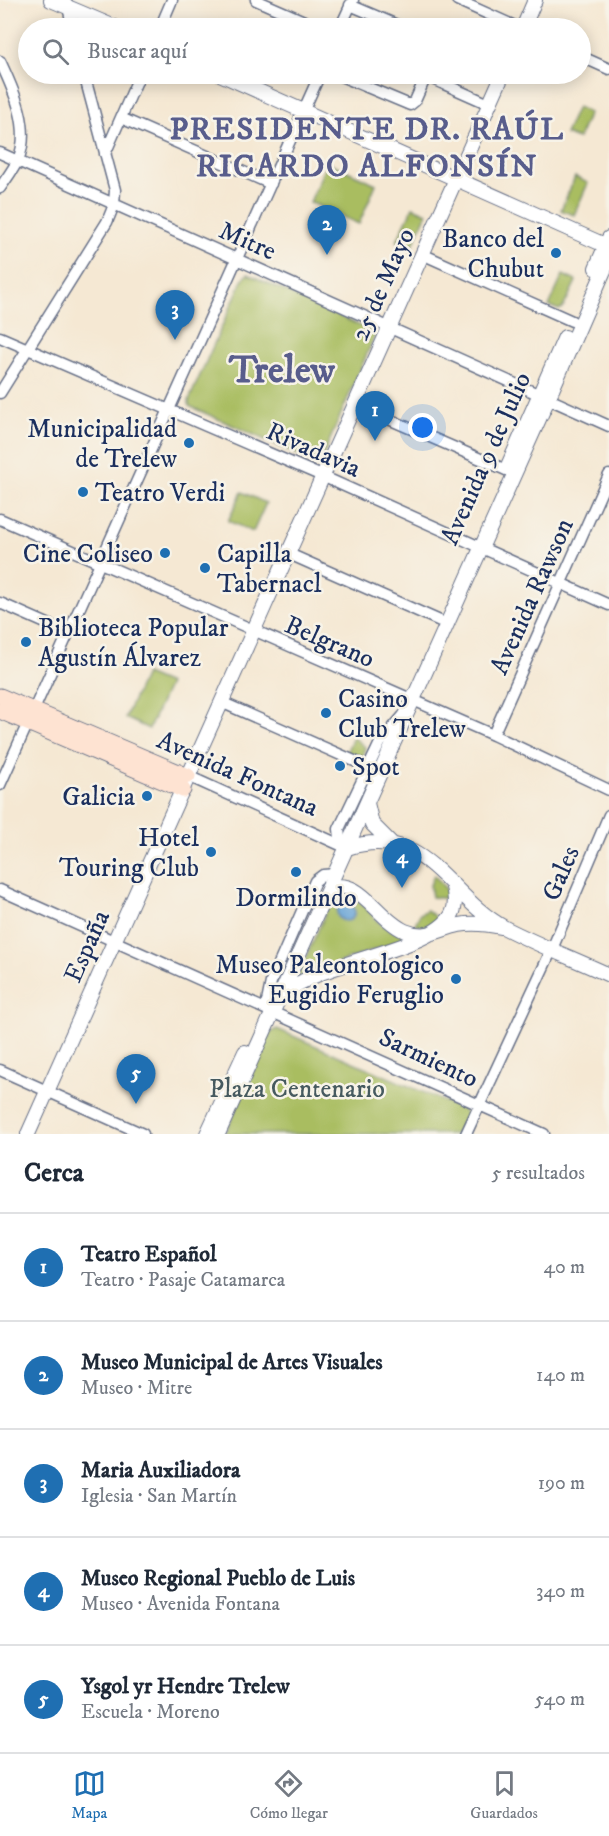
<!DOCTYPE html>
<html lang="es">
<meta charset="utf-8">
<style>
body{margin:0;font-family:"IM FELL DW Pica",serif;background:#f2f2f3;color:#1f2937}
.you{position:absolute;left:423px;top:428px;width:21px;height:21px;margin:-15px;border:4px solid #fff;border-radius:50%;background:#1a73e8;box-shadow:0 0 0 9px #1a73e833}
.badge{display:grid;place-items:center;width:39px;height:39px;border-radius:50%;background:#1f6fb2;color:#fff;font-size:20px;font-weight:700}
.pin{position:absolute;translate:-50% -50px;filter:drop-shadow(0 2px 3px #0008)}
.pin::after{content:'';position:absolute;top:32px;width:21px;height:18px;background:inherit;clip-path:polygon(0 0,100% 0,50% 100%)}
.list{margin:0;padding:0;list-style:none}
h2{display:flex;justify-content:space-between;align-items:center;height:78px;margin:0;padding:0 24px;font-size:26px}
h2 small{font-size:20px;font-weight:400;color:#747a83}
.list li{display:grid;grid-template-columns:39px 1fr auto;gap:18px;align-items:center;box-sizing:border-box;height:108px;padding:0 24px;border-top:2px solid #e0e1e3}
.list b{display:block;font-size:22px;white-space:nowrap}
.list p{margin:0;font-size:20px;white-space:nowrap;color:#747a83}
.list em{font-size:20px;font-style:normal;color:#747a83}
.icon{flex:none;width:33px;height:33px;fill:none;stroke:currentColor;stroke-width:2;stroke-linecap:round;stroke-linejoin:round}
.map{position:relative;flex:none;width:609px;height:1134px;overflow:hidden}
.search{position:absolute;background:#fff;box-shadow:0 3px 15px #0003;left:18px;right:18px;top:18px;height:66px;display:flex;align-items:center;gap:15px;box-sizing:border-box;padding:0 21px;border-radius:33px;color:#747a83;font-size:22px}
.sheet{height:618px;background:#fff}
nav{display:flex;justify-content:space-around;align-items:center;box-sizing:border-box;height:84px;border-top:2px solid #e0e1e3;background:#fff;font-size:16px;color:#747a83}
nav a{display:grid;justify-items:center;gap:3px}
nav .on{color:#1f6fb2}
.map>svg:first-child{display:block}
.green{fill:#a9bd61;stroke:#627660;stroke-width:1.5}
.water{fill:#63a1d5;stroke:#3f689a;stroke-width:1.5}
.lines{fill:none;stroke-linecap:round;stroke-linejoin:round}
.minor-casing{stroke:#677087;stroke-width:13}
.tertiary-casing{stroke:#677087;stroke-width:16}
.secondary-casing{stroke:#677087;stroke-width:17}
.minor{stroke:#fff;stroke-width:10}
.tertiary{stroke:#fff;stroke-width:14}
.secondary{stroke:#fee3d2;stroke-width:15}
.poi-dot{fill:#1f6fb2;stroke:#f7f3e8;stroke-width:2}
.labels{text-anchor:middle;stroke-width:5;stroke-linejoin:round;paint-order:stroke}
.poi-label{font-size:26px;fill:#1b2f5e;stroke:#f7f3e8;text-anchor:end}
.street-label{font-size:26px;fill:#1b2f5e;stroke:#f7f3e8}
.park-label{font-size:26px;fill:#465a5f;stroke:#f7f3e8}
.district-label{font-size:32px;font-weight:bold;letter-spacing:1.5px;fill:#585d8c;stroke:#f7f3e8}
.town-label{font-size:38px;font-weight:bold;fill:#585d8c;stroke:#f7f3e8}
</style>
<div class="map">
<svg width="609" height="1134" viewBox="0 0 609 1134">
<rect width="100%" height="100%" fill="#f7f3e8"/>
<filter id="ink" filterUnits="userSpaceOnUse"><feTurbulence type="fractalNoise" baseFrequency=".0167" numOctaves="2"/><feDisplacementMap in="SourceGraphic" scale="12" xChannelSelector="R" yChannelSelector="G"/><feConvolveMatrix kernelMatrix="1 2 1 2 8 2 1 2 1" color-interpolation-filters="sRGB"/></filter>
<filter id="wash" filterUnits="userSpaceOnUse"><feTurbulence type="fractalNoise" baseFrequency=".008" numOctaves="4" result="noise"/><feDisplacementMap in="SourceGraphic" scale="24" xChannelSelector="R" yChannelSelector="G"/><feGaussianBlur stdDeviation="1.35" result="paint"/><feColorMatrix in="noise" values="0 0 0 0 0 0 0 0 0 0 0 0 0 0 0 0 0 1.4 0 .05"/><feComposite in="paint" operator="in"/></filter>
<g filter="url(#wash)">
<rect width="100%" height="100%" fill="#f5e8d3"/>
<path class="green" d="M577 107 589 113 578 139 565 134Z
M327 162 376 184 359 224 310 202Z
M575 177 588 183 574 215 561 210Z
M413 207 427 213 412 247 397 241Z
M248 274 376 333 322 458 317 463 189 406V400L243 279Z
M563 275 576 281 563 308 559 310 549 306Z
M242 492 266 503 253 532 228 521Z
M145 674 169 684 149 729 125 718Z
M353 737 365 747 363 756 358 757 346 753Z
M434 875 446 889 449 899 432 897 430 885Z
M348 895C363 899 369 914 380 923 389 931 399 934 411 937L296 978 331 902 338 897Z
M427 910 439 920 427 926H414L420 914Z
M277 1029 462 1109 470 1119 464 1134H225L270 1033Z"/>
<path class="water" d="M337 912a9 9 0 1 1 18 0a9 9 0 1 1-18 0Z"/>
</g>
<g filter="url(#ink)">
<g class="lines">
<defs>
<path id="minor" d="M256 0 320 28
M457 0 519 28
M67 3 73 28
M350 5 404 28
M160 28 172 0
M340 28 353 0
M580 56 609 69
M0 61C13 89 32 128 18 160 13 170 6 179 0 188
M336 74 410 105 415 101 427 74
M426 76 489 104
M121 118 271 184
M0 153 609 426
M105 154 140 74
M422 254 572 321
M0 337 322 476 609 605
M0 393 107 222 114 205 115 190 84 74
M354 404 506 470
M0 519 493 735 609 790
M287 553 440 621
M0 603 68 633
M221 702 368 767
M493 735 609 475
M188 776 347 848
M0 785 320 74
M347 848 340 838 339 829 380 743 403 716
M0 890 544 1134
M266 1007 271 982 315 881 323 875 336 874
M0 1070 143 1134
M466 1134 552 949 609 815"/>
<path id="tertiary" d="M51 0 117 28
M523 28 535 0
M220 74 609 247
M596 268 609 238
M507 468 565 337
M367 803 372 824 391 843
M347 848C427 823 447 897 505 928 538 945 574 959 609 975
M329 889C359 875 377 919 405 931 426 940 440 929 459 925 474 922 487 924 501 927
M283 995C318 960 432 952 452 914 457 904 455 893 452 883
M28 1134 503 74
M207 1134 245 1052
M218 1134 548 399 609 259"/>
<path id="secondary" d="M0 696 188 776
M0 711 183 790"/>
</defs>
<use href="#minor" class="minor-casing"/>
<use href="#tertiary" class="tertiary-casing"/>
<use href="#secondary" class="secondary-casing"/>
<use href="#minor" class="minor"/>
<use href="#tertiary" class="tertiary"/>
<use href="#secondary" class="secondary"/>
</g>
</g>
<g class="poi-dot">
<circle cx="556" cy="253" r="6"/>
<circle cx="189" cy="443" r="6"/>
<circle cx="83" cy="492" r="6"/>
<circle cx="165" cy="553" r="6"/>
<circle cx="205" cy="568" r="6"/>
<circle cx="26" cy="642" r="6"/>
<circle cx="326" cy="713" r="6"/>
<circle cx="340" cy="766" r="6"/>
<circle cx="147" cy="796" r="6"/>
<circle cx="211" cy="852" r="6"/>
<circle cx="296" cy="872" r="6"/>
<circle cx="456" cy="979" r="6"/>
</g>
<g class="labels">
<g class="poi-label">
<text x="544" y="247">Banco del<tspan x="544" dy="30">Chubut</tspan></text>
<text x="177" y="437">Municipalidad<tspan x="177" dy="30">de Trelew</tspan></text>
<text x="95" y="501" text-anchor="start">Teatro Verdi</text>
<text x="153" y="562">Cine Coliseo</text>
<text x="217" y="562" text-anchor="start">Capilla<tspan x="217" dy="30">Tabernacl</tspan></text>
<text x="38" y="636" text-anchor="start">Biblioteca Popular<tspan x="38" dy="30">Agustín Álvarez</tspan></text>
<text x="338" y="707" text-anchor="start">Casino<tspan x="338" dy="30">Club Trelew</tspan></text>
<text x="352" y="775" text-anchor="start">Spot</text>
<text x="135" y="805">Galicia</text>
<text x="199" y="846">Hotel<tspan x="199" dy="30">Touring Club</tspan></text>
<text x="296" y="906" text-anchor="middle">Dormilindo</text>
<text x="444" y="973">Museo Paleontologico<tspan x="444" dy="30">Eugidio Feruglio</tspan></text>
</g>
<g class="street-label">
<text transform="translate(248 240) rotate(24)" y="9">Mitre</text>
<text transform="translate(382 284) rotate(-66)" y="9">25 de Mayo</text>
<text transform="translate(314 449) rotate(24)" y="9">Rivadavia</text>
<text transform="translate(485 458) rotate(-66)" y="9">Avenida 9 de Julio</text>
<text transform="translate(531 596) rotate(-66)" y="9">Avenida Rawson</text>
<text transform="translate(330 641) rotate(23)" y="9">Belgrano</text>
<text transform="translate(238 773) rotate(24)" y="9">Avenida Fontana</text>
<text transform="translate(560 873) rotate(-67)" y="9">Gales</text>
<text transform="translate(86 946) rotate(-66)" y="9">España</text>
<text transform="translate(429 1057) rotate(25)" y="9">Sarmiento</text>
</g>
<g class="park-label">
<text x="297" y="1097">Plaza Centenario</text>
</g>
<g class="district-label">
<text x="367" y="139">PRESIDENTE DR. RAÚL<tspan x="367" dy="37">RICARDO ALFONSÍN</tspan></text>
</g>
<g class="town-label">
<text x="282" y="382">Trelew</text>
</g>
</g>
</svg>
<div class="you"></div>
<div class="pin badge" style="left:375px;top:441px">1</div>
<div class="pin badge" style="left:327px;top:255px">2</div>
<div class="pin badge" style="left:175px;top:340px">3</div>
<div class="pin badge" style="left:402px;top:888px">4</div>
<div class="pin badge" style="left:136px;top:1104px">5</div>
<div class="search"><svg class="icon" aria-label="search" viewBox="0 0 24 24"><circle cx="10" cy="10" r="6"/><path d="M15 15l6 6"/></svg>Buscar aquí</div>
</div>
<section class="sheet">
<h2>Cerca<small>5 resultados</small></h2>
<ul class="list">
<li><span class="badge">1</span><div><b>Teatro Español</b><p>Teatro · Pasaje Catamarca</p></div><em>40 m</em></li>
<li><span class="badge">2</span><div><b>Museo Municipal de Artes Visuales</b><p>Museo · Mitre</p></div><em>140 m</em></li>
<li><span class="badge">3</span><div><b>Maria Auxiliadora</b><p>Iglesia · San Martín</p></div><em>190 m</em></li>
<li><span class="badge">4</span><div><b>Museo Regional Pueblo de Luis</b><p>Museo · Avenida Fontana</p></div><em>340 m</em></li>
<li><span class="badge">5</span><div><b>Ysgol yr Hendre Trelew</b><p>Escuela · Moreno</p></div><em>540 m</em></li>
</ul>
</section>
<nav>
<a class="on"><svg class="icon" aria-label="map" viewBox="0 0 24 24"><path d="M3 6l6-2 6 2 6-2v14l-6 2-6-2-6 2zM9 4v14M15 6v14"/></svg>Mapa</a>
<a><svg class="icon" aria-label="directions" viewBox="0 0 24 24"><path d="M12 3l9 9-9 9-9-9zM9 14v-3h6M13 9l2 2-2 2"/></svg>Cómo llegar</a>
<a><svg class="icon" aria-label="saved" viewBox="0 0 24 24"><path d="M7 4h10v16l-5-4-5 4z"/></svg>Guardados</a>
</nav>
